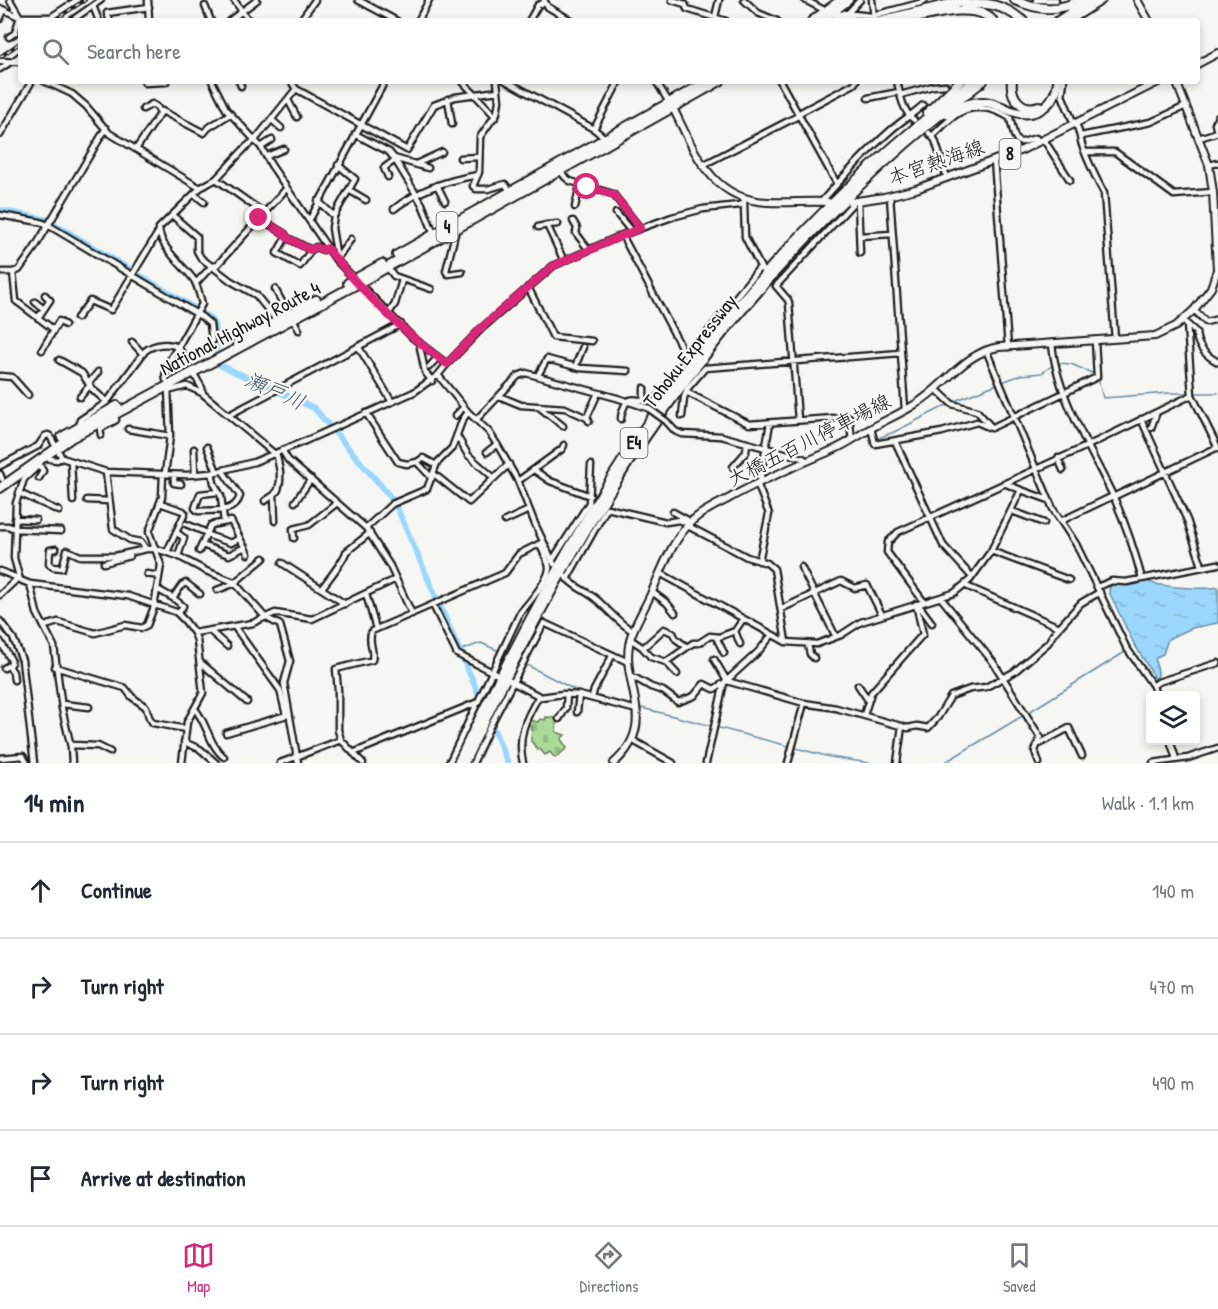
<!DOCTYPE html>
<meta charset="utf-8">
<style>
body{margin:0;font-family:"Patrick Hand","Klee One",sans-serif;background:#f6f6f7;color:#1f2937}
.controls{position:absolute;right:18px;bottom:18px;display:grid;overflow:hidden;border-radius:6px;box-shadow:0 3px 9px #0003}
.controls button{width:54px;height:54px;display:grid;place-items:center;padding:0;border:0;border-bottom:2px solid #e0e1e3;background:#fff;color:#1f2937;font:30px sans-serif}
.stop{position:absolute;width:18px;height:18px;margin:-14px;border:4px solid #db2777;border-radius:50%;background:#fff}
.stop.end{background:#db2777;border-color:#fff;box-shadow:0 2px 6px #0008}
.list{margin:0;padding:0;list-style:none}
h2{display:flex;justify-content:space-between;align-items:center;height:78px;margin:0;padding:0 24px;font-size:26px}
h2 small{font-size:20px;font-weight:400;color:#747a83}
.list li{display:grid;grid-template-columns:39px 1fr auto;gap:18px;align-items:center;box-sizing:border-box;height:96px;padding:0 24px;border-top:2px solid #e0e1e3}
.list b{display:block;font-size:22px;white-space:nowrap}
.list em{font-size:20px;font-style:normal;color:#747a83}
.icon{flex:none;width:33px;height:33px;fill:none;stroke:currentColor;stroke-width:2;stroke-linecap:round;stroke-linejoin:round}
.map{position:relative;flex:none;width:1218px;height:763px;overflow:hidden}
.search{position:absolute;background:#fff;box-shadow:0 3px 9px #0003;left:18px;right:18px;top:18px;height:66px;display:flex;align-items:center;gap:15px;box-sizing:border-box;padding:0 21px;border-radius:6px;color:#747a83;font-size:22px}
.sheet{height:462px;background:#fff}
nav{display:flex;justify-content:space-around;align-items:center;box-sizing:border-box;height:84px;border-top:2px solid #e0e1e3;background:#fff;font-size:16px;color:#747a83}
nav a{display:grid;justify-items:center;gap:3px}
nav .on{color:#db2777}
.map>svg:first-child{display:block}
.cemetery{fill:url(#cemetery-stones);stroke:#647b5a;stroke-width:1.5}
.water{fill:url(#water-ripples);stroke:#688ca2;stroke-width:1.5}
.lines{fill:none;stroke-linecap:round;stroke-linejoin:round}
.stream{stroke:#688ca2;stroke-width:1.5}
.river{stroke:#9bd7fc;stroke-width:6}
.minor-casing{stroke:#1c1c1c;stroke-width:9}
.major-casing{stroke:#1c1c1c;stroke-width:10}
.highway-casing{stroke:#1c1c1c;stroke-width:12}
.minor{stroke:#f6f6f2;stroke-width:4.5}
.major{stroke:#f6f6f2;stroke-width:6}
.highway{stroke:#f6f6f2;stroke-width:8}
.rail-casing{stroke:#1c1c1c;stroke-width:4}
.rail{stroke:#f6f6f2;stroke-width:1.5;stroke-dasharray:4.5;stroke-linecap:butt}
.minor-bridge-casing{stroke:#1c1c1c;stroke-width:9;stroke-linecap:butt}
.minor-bridge{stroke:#f6f6f2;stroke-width:4.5}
.route{stroke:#db2777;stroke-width:8}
.labels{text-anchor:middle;stroke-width:4.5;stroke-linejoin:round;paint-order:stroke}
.shield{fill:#f6f6f2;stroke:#5d5d5c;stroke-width:1.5}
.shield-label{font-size:18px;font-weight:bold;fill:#1c1c1c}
.street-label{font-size:20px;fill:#1c1c1c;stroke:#f6f6f2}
.water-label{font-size:21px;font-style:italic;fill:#42545f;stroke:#f6f6f2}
</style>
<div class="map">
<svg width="1218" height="763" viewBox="0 0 1218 763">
<defs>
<pattern id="cemetery-stones" width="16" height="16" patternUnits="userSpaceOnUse" patternTransform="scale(1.5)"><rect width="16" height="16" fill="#abda99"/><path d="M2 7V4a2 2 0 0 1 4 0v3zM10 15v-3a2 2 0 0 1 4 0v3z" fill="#93ba83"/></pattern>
<pattern id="water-ripples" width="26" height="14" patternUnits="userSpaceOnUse" patternTransform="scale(1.5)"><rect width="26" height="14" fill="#9bd7fc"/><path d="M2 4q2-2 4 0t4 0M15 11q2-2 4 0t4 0" fill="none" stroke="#85b8d7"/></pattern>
</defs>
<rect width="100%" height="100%" fill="#f6f6f2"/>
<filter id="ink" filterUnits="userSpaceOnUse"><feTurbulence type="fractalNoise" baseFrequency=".0167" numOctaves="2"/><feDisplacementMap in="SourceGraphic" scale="12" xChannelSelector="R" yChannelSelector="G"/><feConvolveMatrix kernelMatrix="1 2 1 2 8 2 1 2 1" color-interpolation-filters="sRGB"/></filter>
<g filter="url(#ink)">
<path class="cemetery" d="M546 717 557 718 556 732 565 735 561 739 567 748 555 758 550 752 545 755 540 749 538 750 531 741 532 727 527 725 528 720 538 722 540 719 545 720Z"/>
<path class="water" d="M1146 580C1153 587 1206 590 1218 587V623L1192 628 1168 639 1163 654C1150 659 1157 663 1158 672 1159 674 1157 677 1156 680L1133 642 1109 592 1110 586 1116 583C1128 588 1135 586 1146 580Z"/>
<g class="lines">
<path class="stream" d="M1057 363 1071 364 1094 374
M1098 378 1103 398 1170 393H1218
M1002 382 1021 375 1042 373 1053 365
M876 439 894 432 957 400 997 384
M459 651 481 643 499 651
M525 664 577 691 590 695
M594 696 633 706
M638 707 712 726
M1029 712 1125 652
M716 727 830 757 869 763
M944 763 1024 715"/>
<path class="river" d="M0 210 48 220 204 314C219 325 215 328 216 345 216 352 218 359 220 365L314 408 394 501 482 702
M490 721 508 763"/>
<defs>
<path id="minor" d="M148 0 149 21
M234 0 249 21
M358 0 397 21
M544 0 548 7 572 21
M672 0 685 4 687 9 726 21
M744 0 758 13 777 21
M805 0 826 11
M872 0 874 18
M1036 0H1056
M93 6 99 21
M205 6 211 21
M0 8 19 17H51L77 0
M844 13 871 16 920 3 925 0
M847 14 860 0
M715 17 719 0
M0 19 4 10
M71 21 101 0
M110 21 107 13 149 7
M229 21 257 0
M300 21 315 0
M418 21 429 0
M529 21 538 5 544 3
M9 37 15 33 20 17 10 0
M0 61 21 62
M13 61 21 55
M0 69 9 63
M44 81 72 94 86 106 109 133 200 188
M144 81 145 83 166 82
M212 81 226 109 261 147 271 165 336 260 413 338 447 364 438 375 468 412 489 432 498 446 518 481 535 524 554 564
M239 81 241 86
M291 81 296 89 407 150 434 105 455 97 498 91
M462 81 496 117
M497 81 499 101 497 113 480 137 479 172 473 186 476 189H488L505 184 511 192
M506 81 594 129 605 138
M656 81 670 104
M780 81 837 184
M897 81C900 94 903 112 914 120
M1064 81 1062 95 1074 124
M900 95 933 86 945 85
M868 98 899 92
M448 99 452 124
M288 100 297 117
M143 109 152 104 157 107 160 112
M272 120 281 128
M1076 124C1080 132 1080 140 1083 148 1089 163 1096 179 1104 193L1115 339
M594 129 619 81
M1217 132 1215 124 1218 116
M929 133 935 140 947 178
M355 134 389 152 394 158 422 204 434 234
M0 135 32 81
M932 136C939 130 945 123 953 117 971 103 992 107 1010 118L1014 135 1018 142H1023L1036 138 1038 142
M1081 136 1151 122 1186 106
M1199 138 1218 132
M1044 140 1070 180
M261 147 272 140
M136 149 162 111 204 133 208 128 230 114
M1086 152H1115L1174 195 1213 192
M267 156 284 149
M394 158 428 168
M460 158 479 157
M994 160 1008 347
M416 164 442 152
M703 165 798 116 801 112 854 84 856 81
M1209 165 1218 163
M559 169 565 177 570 181 613 194 640 228
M388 177 384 168 395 160
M216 179 264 213
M437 185 445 201
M349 190 366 200
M194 194 204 202
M890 196 905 410
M318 201 334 216
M822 201C843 177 866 152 890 131 901 121 912 115 923 105
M858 201 860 253
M744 203 745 237 762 270
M575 207 580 185
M394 209C418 190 448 180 478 175
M616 213 631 231
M0 215 40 222 48 225 202 317 210 324 212 342
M172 215 197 237V251L201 258 231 281 256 295 277 321
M259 218 285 234 286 237
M310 219 385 81
M573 221 577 228 576 233 588 249
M547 225 558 224
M538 227 547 225 564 261
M456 230 446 271 448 274 462 272
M860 236 892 234
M311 250 286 237 277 253 300 266 311 250 316 247 323 250 327 248
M338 257 351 239
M337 259 332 228 334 216 355 179 338 165
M387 267 394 276 431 289
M0 272H13L19 270 34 249 106 128
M13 272 16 301 53 329
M196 283 211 267 217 265 287 188
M528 287 553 337 592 341
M275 289 289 315
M35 302 44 309
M1194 310 1206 322 1218 319
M389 313 395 304 402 280
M38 318 50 300 45 295
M77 318 90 301 111 310 159 231
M293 319 299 330
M1184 321 1187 324 1192 395 1218 448
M1187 324 1196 332C1197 347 1205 355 1218 362
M132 342 143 354
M419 342 425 372 432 381
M1052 343C1056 395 1093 453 1115 500 1126 525 1135 552 1142 579
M358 346 392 402
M42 350 59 321 65 325
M986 350 1053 509 1076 544 1126 647 1153 686 1156 696
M687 358 760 267
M59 360 82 373 92 389 107 402 80 420V426
M188 363 178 347 202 304C200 296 198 287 194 280 184 266 159 247 159 228L200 188 216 179 246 147 255 140 296 89
M447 364 481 329 553 266 622 235 672 217 703 209 740 205 744 203 745 198
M429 367 438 357
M575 367 583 347
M538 375 547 359 580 368 628 371
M0 376 12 377 28 395
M195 376 202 388V393
M89 383 98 372
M936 389 952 404 977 411 992 428
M168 391 187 386 202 393 277 456 280 472V481L278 490 274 495 275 521
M499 396 521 405 565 408 587 418
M80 397 90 385
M644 401V388
M107 402 145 351C154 344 168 342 178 347 171 357 163 368 166 380
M539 407 563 426
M366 413 398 462 407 464 417 462 432 478
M229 415 401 324
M455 416 464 407
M682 416 684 398 686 392
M621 419C621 414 622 411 625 405 630 393 645 405 655 401L687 358 622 235
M1141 419 1187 520 1202 566
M476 420 518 376 526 373 617 398 648 408
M798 420 789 303 788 300 776 286 855 201
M589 421 587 417 598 393
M666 421 675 431 682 434 721 436 803 458 807 461
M871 428 875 444 942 432 977 422 991 428 1097 377 1095 340
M1151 428 1157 412
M128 429 170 436
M101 435 100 429 116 420 114 414
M457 436 468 455 494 478
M852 440 849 417 749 424 686 392 687 389 705 368 901 353
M895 441 943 545 972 577
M207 447 217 472
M194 449 195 475
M282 450 288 460 366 528 390 566 412 614
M487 452 497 444
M1058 458 1063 470
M50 459 57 460 62 458
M71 461 73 501
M38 462 43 471 39 478
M417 462 423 458 436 465
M40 464 24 479 16 503 14 558 20 580 30 584 128 596 176 612 185 621 194 633 197 640 203 693 187 722 182 763
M0 466 38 446 45 436 48 435 50 436 62 458 106 472 187 475 212 473 254 462 305 441 414 392 438 375
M733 467 746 452 747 443
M534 470 550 481 590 496
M106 472 113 529 130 540 141 542 146 549H157L178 556 206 571 234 582 265 617 280 625 290 661 284 683 298 763
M212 473 214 483 221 496 224 522
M0 474 2 479
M165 474 170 436 168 388
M434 474 469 502 509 464
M174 475V483L181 484
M518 481 562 449 564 445
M760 481 770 423
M757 483 769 514 759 561
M1021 490 1049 500
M218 492 200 494 195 508 198 511C213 510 235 514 240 496L222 470
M19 493 59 511
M1113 497 1218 447
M87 500 109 501
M265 501 274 495
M295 502 311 479
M160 503 183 511 185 513 167 552
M1012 511 1044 523
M673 512 691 522
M15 519 36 520
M505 521 529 510
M1061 521 1113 496
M186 524 207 533
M0 526H8L15 529 61 531
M688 526 747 557 767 563 774 569 786 642
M366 528 392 504 427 489 437 463 452 448 462 421 468 412
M176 532 184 538 178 556
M207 535 231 543 240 538
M294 538 293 529 309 525 337 503
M202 545 229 555 245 547
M56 549 50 550 49 564 53 567 62 568 67 550 80 556H115L146 549
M199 551 211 525 231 521 248 554
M991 551 1069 580
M552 561 589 503 591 465
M104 563 130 556
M282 563 345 604
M801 567 836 637
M0 571 18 578
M660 573 786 642 817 644 841 635 861 622 954 593 970 580 991 551 1021 490 1004 483
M147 574 159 576
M565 576C573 587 585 590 596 599 609 610 618 623 633 631
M567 579 607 508 666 522 679 520 689 524
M30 584 37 613 54 646 62 709 71 747 72 763
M964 585 1059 627
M1097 587 1112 581 1126 582 1218 564
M322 588C327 581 345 559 346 552L370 533
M157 589 173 598 182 585 186 583 200 594
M217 590 233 584 264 558
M652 592 667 603 675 613
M366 594 376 629
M0 595 18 578 20 580
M173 598 183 606 178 614
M941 598 993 662 1040 737 1035 751 1039 763
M924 602 887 552 888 542 898 532 1087 446 1192 395
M918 604 932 623
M433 605 457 654 496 674
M781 609 841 581 855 588 867 585 882 615
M0 621 13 638 22 660 34 763
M45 626 58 622 95 633 125 625 142 628 147 625 154 607 161 565 149 532 162 497 163 474
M234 626 280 690 286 715
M210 631 227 646
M735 631 740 644
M194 633 253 623 275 613 312 619 396 579
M716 637 724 653
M630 639 642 647 651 657 666 662 693 643H699L710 636 719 637 735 631 743 619
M0 641 11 660V664L4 668
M808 645 810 654 814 658
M643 648 664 629 673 633 676 639 687 647
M714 659 727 681 804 703 836 708 908 728 917 726 928 728 938 717 951 696 970 689 986 687 1014 672 1048 643 1054 633 1081 603 1100 592
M666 662 677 674
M201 663 247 702
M9 666 13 672 14 680
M55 667 125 688 132 697 146 707 149 717 153 723 186 729
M631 677 637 679 651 687 663 691 678 702 694 696 704 684 714 689 724 683
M510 681 541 697 563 694 579 695 637 710
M858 685 868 700
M1153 686 1158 682 1218 663
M592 698 594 690 612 656
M62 704 89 707
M195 709C207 723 209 745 224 757
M577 712 579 695
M864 715 871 693 923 634 916 604
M559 719 566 708 567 694
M226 733 287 715
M632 740 673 763
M1170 740 1176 759
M184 742 200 749 216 763
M1039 744 1069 728 1082 756
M71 745 98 746 110 752
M353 753 478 702
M0 758 23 756 27 763
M280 763 341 740
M363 763 341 740 338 730V690L336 669 372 660C375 650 367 641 372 631L505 573 519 554 543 542
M449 763 520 613C527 605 550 579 549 567 548 560 542 551 540 544
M473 763 490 726 544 623 628 662
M523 763C517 737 525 719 539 696
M706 763 724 683 758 652 772 635
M788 763 804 703
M897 763 902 726
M1153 763 1188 758 1218 748"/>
<path id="major" d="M1137 0 1149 21
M1197 64 1218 53
M673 108C695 152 711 200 768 202 788 203 808 201 828 202
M850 202 884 197 916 189 1022 150 1160 81
M614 763C664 719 613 679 633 631 638 619 645 607 651 594 662 569 672 540 693 520 703 511 716 505 728 499 762 479 799 465 835 449 847 444 859 435 870 429 885 420 900 414 914 405 944 388 963 353 999 347L1155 336 1176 326 1194 310 1211 288 1217 270 1213 192 1209 165 1176 81"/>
<path id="highway" d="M1015 0C1039 10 1057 12 1081 0
M966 6C987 0 1006 7 1023 21
M830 12 856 21
M812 21 841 0
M821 21 848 0
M879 21 967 0
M904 21C928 16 975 0 993 21
M1058 21 1090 0
M1068 21 1101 0
M1012 81C1010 98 1022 112 1039 106
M927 113 960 81
M948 114C958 107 970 102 983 102 995 102 1004 109 1015 112 1037 118 1056 103 1058 81
M397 255 708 81
M348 283 382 264
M237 343 316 300
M62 437 117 406
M0 488 71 438 359 283 720 81
M458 763C497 681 538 601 584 523 684 353 816 200 974 81
M464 763C509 670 555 578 610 491 708 334 835 193 983 81"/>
</defs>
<use href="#minor" class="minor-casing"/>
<use href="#major" class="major-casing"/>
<use href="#highway" class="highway-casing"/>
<use href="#minor" class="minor"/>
<use href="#major" class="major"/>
<use href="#highway" class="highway"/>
<defs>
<path id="rail" d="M53 21 85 0
M0 57 21 42"/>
</defs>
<use href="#rail" class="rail-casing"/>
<use href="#rail" class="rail"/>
<defs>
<path id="minor-bridge" d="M648 408 666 421"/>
</defs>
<use href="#minor-bridge" class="minor-bridge-casing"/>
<use href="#minor-bridge" class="minor-bridge"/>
</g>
</g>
<g class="lines" filter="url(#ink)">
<path class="route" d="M259 218 285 234 286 237 310 250 316 247 323 250 327 248C361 290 404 333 447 364L481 328 553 266 640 228 614 195 587 187"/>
</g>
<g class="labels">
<g class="shield">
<rect x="999.5" y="139" width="21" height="30" rx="4.5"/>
<rect x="436.5" y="212" width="21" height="30" rx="4.5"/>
<rect x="620.5" y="428" width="27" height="30" rx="4.5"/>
</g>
<g class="shield-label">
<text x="1010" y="160">8</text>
<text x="447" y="233">4</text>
<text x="634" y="449">E4</text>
</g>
<g class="street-label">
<text transform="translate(936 162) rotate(-19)" y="7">本宮熱海線</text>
<text transform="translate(240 328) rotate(-28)" y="7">National Highway Route 4</text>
<text transform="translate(690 351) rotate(-52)" y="7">Tohoku Expressway</text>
<text transform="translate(809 440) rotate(-27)" y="7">大橋五百川停車場線</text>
</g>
<g class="water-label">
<text transform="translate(275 391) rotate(24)" y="7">瀬戸川</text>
</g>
</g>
</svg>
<div class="controls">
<button><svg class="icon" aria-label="layers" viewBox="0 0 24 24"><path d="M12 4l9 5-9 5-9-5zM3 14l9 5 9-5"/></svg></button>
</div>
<div class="stop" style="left:587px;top:187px"></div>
<div class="stop end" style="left:259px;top:218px"></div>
<div class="search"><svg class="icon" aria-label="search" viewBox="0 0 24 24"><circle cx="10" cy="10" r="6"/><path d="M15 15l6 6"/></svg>Search here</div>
</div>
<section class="sheet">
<h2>14 min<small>Walk · 1.1 km</small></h2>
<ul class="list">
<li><svg class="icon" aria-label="ahead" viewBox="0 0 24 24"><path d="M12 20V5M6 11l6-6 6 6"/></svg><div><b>Continue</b></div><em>140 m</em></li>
<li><svg class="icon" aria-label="right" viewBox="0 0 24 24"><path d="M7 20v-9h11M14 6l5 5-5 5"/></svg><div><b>Turn right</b></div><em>470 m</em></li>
<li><svg class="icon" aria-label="right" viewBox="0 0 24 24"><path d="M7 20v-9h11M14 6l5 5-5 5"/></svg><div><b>Turn right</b></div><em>490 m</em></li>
<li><svg class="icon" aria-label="arrive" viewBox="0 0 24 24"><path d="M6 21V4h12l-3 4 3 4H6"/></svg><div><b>Arrive at destination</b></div></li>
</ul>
</section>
<nav>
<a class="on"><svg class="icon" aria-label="map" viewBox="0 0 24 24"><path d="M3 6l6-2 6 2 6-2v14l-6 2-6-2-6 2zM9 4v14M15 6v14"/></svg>Map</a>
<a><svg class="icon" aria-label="directions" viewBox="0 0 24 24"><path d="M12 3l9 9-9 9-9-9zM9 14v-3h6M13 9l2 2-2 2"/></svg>Directions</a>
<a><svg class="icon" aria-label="saved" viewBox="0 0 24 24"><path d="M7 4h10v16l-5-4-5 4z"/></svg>Saved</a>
</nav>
